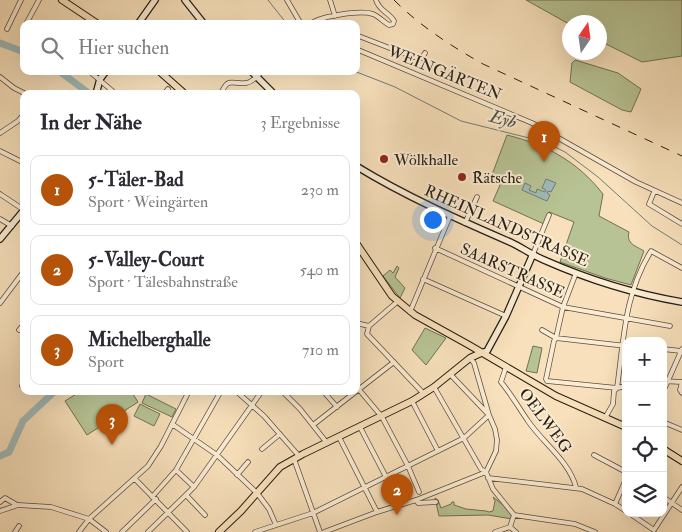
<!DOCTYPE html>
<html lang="de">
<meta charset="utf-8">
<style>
body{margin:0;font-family:"IM FELL Double Pica",serif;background:#f2f2f3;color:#2b2b33}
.controls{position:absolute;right:15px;bottom:15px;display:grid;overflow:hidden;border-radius:10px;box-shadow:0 5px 20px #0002}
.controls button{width:45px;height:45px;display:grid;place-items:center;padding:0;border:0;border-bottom:1px solid #e1e1e2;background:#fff;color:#2b2b33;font:25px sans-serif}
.compass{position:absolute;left:562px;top:15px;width:45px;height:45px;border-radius:50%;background:#fff;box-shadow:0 5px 20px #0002;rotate:13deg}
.you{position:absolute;left:432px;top:219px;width:18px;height:18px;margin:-12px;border:4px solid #fff;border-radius:50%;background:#1a73e8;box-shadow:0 0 0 8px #1a73e833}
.badge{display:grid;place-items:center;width:32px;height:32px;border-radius:50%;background:#b45309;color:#fff;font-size:16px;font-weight:700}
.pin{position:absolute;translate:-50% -41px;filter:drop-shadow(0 1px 2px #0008)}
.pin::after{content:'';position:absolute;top:26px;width:18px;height:15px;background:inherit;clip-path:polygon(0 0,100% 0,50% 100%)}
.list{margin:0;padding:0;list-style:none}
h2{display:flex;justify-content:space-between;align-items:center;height:65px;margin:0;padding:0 20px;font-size:21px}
h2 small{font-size:16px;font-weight:400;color:#7c7c81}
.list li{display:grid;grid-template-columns:32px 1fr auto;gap:15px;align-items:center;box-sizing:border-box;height:70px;margin:0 10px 10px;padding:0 10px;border:1px solid #e1e1e2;border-radius:10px}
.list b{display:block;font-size:19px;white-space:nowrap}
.list p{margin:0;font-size:16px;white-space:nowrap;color:#7c7c81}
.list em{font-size:16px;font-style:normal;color:#7c7c81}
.icon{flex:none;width:28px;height:28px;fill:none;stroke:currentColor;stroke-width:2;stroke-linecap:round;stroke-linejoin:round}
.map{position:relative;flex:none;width:682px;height:532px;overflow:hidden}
.search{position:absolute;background:#fff;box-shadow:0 5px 20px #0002;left:20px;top:20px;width:340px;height:55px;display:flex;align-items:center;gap:12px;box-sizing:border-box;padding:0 18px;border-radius:10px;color:#7c7c81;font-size:19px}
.panel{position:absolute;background:#fff;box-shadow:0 5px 20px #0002;left:20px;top:90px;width:340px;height:305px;border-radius:10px}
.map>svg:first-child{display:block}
.green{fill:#b7c394;stroke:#707154}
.water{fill:#9fbbb9;stroke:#6f7d77}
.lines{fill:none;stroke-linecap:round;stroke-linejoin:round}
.stream{stroke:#6f7d77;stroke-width:1}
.river{stroke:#9fbbb9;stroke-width:7}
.street-casing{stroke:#5c4f3e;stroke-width:5.5}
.secondary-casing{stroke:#281f15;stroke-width:8}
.primary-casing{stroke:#281f15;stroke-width:8}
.street{stroke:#faebd3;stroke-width:4}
.secondary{stroke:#faebd3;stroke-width:5.5}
.primary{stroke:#f7e0bb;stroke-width:6}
.rail{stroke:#281f15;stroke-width:1;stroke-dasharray:9 9;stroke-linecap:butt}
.poi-dot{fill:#8f2418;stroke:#faebd3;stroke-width:2}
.labels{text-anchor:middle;stroke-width:4;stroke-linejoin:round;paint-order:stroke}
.street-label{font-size:16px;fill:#281f15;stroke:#faebd3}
.poi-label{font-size:16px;fill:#281f15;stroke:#faebd3;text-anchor:start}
.water-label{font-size:18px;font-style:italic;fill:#4c4e46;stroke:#faebd3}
</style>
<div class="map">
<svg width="682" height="532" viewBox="0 0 682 532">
<rect width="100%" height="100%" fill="#f7e0bb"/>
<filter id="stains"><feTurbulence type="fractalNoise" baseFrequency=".004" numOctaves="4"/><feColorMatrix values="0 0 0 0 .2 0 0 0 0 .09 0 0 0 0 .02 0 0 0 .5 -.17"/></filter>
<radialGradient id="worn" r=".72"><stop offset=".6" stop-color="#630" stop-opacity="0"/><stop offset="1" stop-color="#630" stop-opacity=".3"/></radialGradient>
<path class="green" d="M526 0H682V56L642 62 600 41V22H570L569 24Z
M575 60 618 73 641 89 631 112 622 110 570 82 572 63Z
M507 135C547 145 577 161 603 194L599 216 629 232C626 244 636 246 644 251L631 285 605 278 560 262 574 222 549 212 544 224 493 201 500 185 490 180Z
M397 266 399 268 395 277 405 288 400 298 383 276 390 270 393 273Z
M425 328 446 338 426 365 412 350Z
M533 346 542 348 537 373 526 371Z
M81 391H131L138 402 87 435 65 401Z
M146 394 176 409 172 417 142 403Z
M140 404 160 414 154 426 134 416Z
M493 497 507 508 512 515V519L488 515 439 516 435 498 438 500 441 508 451 504 452 502H454V505L466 509 486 511 489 512 493 511 495 501Z"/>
<path class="water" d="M546 179 556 183 551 192 548 191 547 193 550 195 547 201 522 190 525 183 531 186 529 190 536 193 537 189 545 192 546 190 542 188Z"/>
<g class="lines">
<path class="stream" d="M268 0 287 24
M354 71 395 87 461 121 537 140 553 146 565 152 598 177 652 226 682 245"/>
<path class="river" d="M0 43 24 52
M59 71 90 94
M0 456 9 452 23 421 55 391"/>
<defs>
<path id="street" d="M287 0 301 24
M330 0 335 16
M26 24 39 0
M310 24C321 16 360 10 373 14 378 16 384 22 389 25L393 24 394 21C389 12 379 11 376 0
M7 29 21 0
M356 35 413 57 422 58 425 53
M356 49 532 123 636 182 682 203
M89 71 116 94
M0 77 14 88 26 94
M164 94 168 89
M221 94C228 76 232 85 246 83 253 82 258 76 262 71
M0 133 18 121 24 114
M0 151 24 163
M654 192 649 204 682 224
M0 194 24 210
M0 219 12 226
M465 223 477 197
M435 248 563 307 670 326
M533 254 549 215
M576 273 563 307 556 338 554 341 546 379 547 381 617 388 626 386
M423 279 506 316
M0 303 24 271
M410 312 450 216
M356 323 369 326 367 334 424 394
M369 326 397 302
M19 330 24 324
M542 330 556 338 626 346
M663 349 681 351
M506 367 501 382C511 394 519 408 528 421 543 443 569 461 576 487
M450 374 489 415
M663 381 682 382
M682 382 680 390 682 393
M22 386 24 384
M356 386 382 417 408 466 419 492
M434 387 481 469 486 472 493 489 514 515 510 527 495 532
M236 391 264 416 299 456
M282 391 300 409 327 443
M323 391 337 407
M663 392 682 349
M412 401 438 451
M605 418 613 404 614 391 617 388C624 339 624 295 651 251L682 268
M663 422 682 430
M172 424 217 455 257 493 269 509 276 525
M313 425 394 362
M360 427 386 477
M339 437 377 512
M262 449 280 434
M594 455 626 472
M294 459 320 532
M176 470 194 487
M237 475 248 462
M488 478 582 489 615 504 626 511
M135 479 187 532
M186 495 205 515
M152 497 176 470 221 391
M663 497 682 510
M416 500 418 503 436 502
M0 502 5 498 17 505
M615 504 626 479
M0 511 18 505 51 507 89 519 106 532
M629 513 654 530 682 487
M514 515 575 524 595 532
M510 527 516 532
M15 532 19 526
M79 532 89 519 148 466 161 446 189 391
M122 532 156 499
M148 532 194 487 262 391
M255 532 313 513 464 438 489 415
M324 532 377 512 416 500 486 472 496 451 497 440 495 429 489 415 474 363 470 358"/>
<path id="secondary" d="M185 0 204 24
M138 24 155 0
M251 71 274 94
M96 94 100 79 106 71
M356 166C405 196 457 219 510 242 521 247 532 255 544 260 587 279 635 294 682 302
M0 239 24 210
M481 353 487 351 506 316 533 254"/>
<path id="primary" d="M62 0 98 24
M159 71 185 94
M356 243 392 296 415 315 469 345 556 396 626 427
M663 449 682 461
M219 532 241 511 280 467 303 454 412 401 434 387 470 358 481 353"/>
</defs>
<use href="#street" class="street-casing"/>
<use href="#secondary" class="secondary-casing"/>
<use href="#primary" class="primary-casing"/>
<use href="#street" class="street"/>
<use href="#secondary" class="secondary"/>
<use href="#primary" class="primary"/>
<path class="rail" d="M394 0C420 26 451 46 483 64L682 156"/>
</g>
<g class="poi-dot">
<circle cx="384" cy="159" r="5"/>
<circle cx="462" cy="177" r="5"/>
</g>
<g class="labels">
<g class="street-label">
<text transform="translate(445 72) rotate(22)" y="6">WEINGÄRTEN</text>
<text transform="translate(507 225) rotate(24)" y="6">RHEINLANDSTRASSE</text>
<text transform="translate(513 270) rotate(24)" y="6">SAARSTRASSE</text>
<text transform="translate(546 420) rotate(53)" y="6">OELWEG</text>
</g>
<g class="poi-label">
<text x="394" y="165">Wölkhalle</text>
<text x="472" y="183">Rätsche</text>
</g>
<g class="water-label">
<text transform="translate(503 119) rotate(15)" y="6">Eyb</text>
</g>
</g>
<rect width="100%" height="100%" filter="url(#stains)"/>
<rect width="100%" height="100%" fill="url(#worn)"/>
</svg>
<div class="controls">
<button>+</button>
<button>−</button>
<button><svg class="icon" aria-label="locate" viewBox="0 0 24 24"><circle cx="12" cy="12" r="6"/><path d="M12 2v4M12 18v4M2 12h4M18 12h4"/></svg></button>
<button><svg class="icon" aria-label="layers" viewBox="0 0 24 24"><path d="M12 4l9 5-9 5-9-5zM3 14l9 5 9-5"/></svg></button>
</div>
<svg class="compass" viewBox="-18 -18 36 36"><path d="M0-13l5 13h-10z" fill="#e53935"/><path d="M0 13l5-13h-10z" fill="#7c7c81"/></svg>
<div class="you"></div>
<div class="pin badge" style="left:544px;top:162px">1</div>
<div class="pin badge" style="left:397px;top:515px">2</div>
<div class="pin badge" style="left:112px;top:445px">3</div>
<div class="search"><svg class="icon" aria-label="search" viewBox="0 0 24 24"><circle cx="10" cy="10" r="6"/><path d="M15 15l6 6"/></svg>Hier suchen</div>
<section class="panel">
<h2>In der Nähe<small>3 Ergebnisse</small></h2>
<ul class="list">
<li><span class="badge">1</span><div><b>5-Täler-Bad</b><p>Sport · Weingärten</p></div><em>230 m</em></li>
<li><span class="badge">2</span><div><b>5-Valley-Court</b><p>Sport · Tälesbahnstraße</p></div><em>540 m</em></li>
<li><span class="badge">3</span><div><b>Michelberghalle</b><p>Sport</p></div><em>710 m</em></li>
</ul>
</section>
</div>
